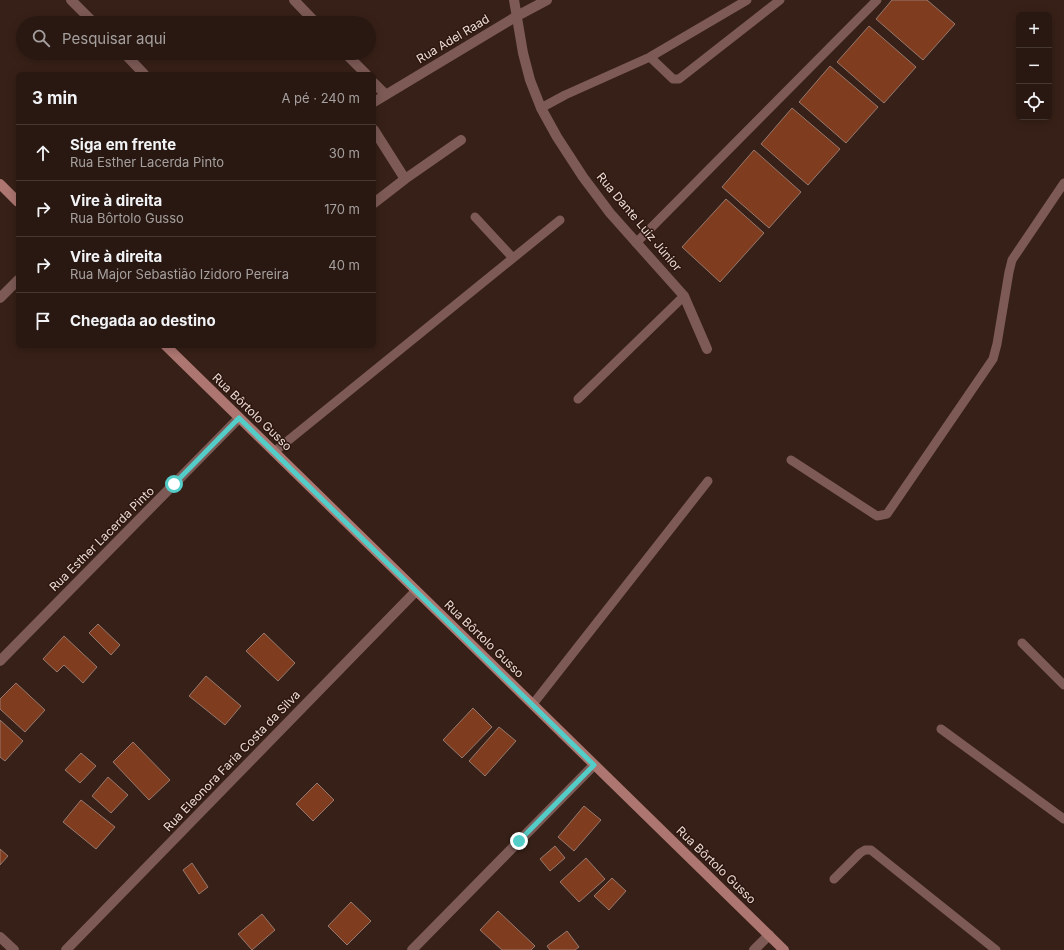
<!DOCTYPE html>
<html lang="pt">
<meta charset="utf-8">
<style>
body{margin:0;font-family:Inter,sans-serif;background:#35251f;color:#f1f3f6}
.controls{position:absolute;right:12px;top:12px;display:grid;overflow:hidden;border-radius:6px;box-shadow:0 2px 10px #0003}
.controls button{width:36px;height:36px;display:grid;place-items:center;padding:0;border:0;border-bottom:1px solid #453731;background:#291811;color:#f1f3f6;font:20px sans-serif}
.stop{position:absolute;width:12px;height:12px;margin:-9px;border:3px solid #54cdc8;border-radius:50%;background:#fff}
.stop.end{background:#54cdc8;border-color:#fff;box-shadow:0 1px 4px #0008}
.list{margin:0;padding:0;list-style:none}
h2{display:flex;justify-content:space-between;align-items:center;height:52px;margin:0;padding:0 16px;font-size:17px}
h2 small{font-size:13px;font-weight:400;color:#a5a09f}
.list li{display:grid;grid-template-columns:26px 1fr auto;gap:12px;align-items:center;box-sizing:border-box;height:56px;padding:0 16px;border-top:1px solid #453731}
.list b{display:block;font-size:15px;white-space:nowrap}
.list p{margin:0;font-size:13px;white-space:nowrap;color:#a5a09f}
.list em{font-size:13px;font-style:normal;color:#a5a09f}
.icon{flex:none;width:22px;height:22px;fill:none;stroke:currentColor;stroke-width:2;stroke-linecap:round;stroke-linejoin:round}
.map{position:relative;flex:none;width:1064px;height:950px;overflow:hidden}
.search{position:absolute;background:#291811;box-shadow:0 2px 10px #0003;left:16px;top:16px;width:360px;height:44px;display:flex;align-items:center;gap:10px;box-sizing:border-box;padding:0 14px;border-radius:22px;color:#a5a09f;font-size:15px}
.panel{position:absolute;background:#291811;box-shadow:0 2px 10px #0003;left:16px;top:72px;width:360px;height:276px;border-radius:6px}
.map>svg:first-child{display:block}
.building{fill:#803c1f;stroke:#96796e}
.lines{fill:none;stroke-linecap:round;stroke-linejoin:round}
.lane{stroke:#7d5a56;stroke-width:9}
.street{stroke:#7d5a56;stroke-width:10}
.secondary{stroke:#ad7671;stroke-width:10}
.route{stroke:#54cdc8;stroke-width:5}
.labels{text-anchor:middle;stroke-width:3;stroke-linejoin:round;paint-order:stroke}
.street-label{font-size:12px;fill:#ecdbd5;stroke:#2d160e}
</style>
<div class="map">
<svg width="1064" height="950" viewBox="0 0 1064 950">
<rect width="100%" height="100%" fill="#372017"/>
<path class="building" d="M892 0H927L955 24 923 60 876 19Z
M869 26 916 67 884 103 837 62Z
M830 66 878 107 846 143 799 102Z
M792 108 840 149 808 185 761 144Z
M754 150 801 192 769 228 722 187Z
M726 199 764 233 720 282 682 247Z
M98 624 120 645 111 655 89 633Z
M264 633 295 663 278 681 246 651Z
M64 636 97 667 83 683 64 665 57 672 43 659Z
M206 676 241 706 225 725 189 696Z
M16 683 45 710 25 732 0 709V699Z
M473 708 492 727 462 758 443 740Z
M0 720 23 741 5 761 0 757Z
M499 727 516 741 485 776 469 761Z
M133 742 170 780 149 800 113 762Z
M81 753 96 766 80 783 65 770Z
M108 777 128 795 111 813 92 796Z
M317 783 334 800 313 821 296 804Z
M81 800 115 827 96 849 63 822Z
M584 806 601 820 574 851 558 837Z
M555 846 565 858 550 871 540 859Z
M0 849 8 856 0 865Z
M586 858 605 879 579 902 560 882Z
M192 863 208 887 199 894 183 870Z
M612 878 626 891 609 910 594 896Z
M351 902 371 921 347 945 328 926Z
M498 911 535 946 531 950H502L480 930Z
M262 914 275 930 252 950 238 934Z
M567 931 579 947 575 950H550L547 946Z"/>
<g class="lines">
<path class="lane" d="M650 57 673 79H679L780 0
M541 108 565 95 650 57 747 0
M475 217 513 258
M636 243 877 0
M578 399 684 296
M274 452 560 220
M791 460 877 516 887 514 993 359 997 344 1009 272 1012 260 1064 183
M1022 643 1064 685
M533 704 708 481
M941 729 1064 819
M834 879 860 853 865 850H871L996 950"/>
<path class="street" d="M71 0 94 23
M294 0 316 23
M514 0 523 53 530 80 541 108 557 137 583 177 610 213 684 296 707 349
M124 53 144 74
M345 53 366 74
M374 83 386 95
M374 102 517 16 547 0
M374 130 405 179
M374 203 405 179 461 140
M0 298 18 280
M0 661 239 418
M0 937 14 950
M66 950 416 591
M412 950 594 765
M754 950 769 935"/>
<path class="secondary" d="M0 184 18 202
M166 346 784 950"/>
</g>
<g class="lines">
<path class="route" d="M174 484 239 418 594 765 519 841"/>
</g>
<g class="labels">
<g class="street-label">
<text transform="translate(453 39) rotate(-31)" y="4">Rua Adel Raad</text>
<text transform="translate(639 222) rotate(50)" y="4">Rua Dante Luiz Júnior</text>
<text transform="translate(252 412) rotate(44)" y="4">Rua Bôrtolo Gusso</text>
<text transform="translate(102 539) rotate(-45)" y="4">Rua Esther Lacerda Pinto</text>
<text transform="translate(484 639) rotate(44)" y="4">Rua Bôrtolo Gusso</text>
<text transform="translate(232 761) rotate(-46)" y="4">Rua Eleonora Faria Costa da Silva</text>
<text transform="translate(716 865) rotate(44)" y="4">Rua Bôrtolo Gusso</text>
</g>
</g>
</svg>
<div class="controls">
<button>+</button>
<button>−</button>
<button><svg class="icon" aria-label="locate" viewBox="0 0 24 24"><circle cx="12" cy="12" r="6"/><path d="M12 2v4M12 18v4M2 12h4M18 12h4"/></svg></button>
</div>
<div class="stop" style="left:174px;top:484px"></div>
<div class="stop end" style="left:519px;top:841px"></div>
<div class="search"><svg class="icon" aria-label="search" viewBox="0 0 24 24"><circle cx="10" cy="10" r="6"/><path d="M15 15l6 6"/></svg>Pesquisar aqui</div>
<section class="panel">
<h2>3 min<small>A pé · 240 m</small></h2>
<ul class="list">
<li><svg class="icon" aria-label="ahead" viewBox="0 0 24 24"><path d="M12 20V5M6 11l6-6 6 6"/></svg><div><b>Siga em frente</b><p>Rua Esther Lacerda Pinto</p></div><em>30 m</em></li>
<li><svg class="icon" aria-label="right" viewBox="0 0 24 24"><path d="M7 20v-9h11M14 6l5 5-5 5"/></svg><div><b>Vire à direita</b><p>Rua Bôrtolo Gusso</p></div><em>170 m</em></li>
<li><svg class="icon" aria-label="right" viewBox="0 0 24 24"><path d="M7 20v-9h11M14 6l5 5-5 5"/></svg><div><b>Vire à direita</b><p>Rua Major Sebastião Izidoro Pereira</p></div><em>40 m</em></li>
<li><svg class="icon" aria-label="arrive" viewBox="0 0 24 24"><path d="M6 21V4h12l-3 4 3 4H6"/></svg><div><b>Chegada ao destino</b></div></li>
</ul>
</section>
</div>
